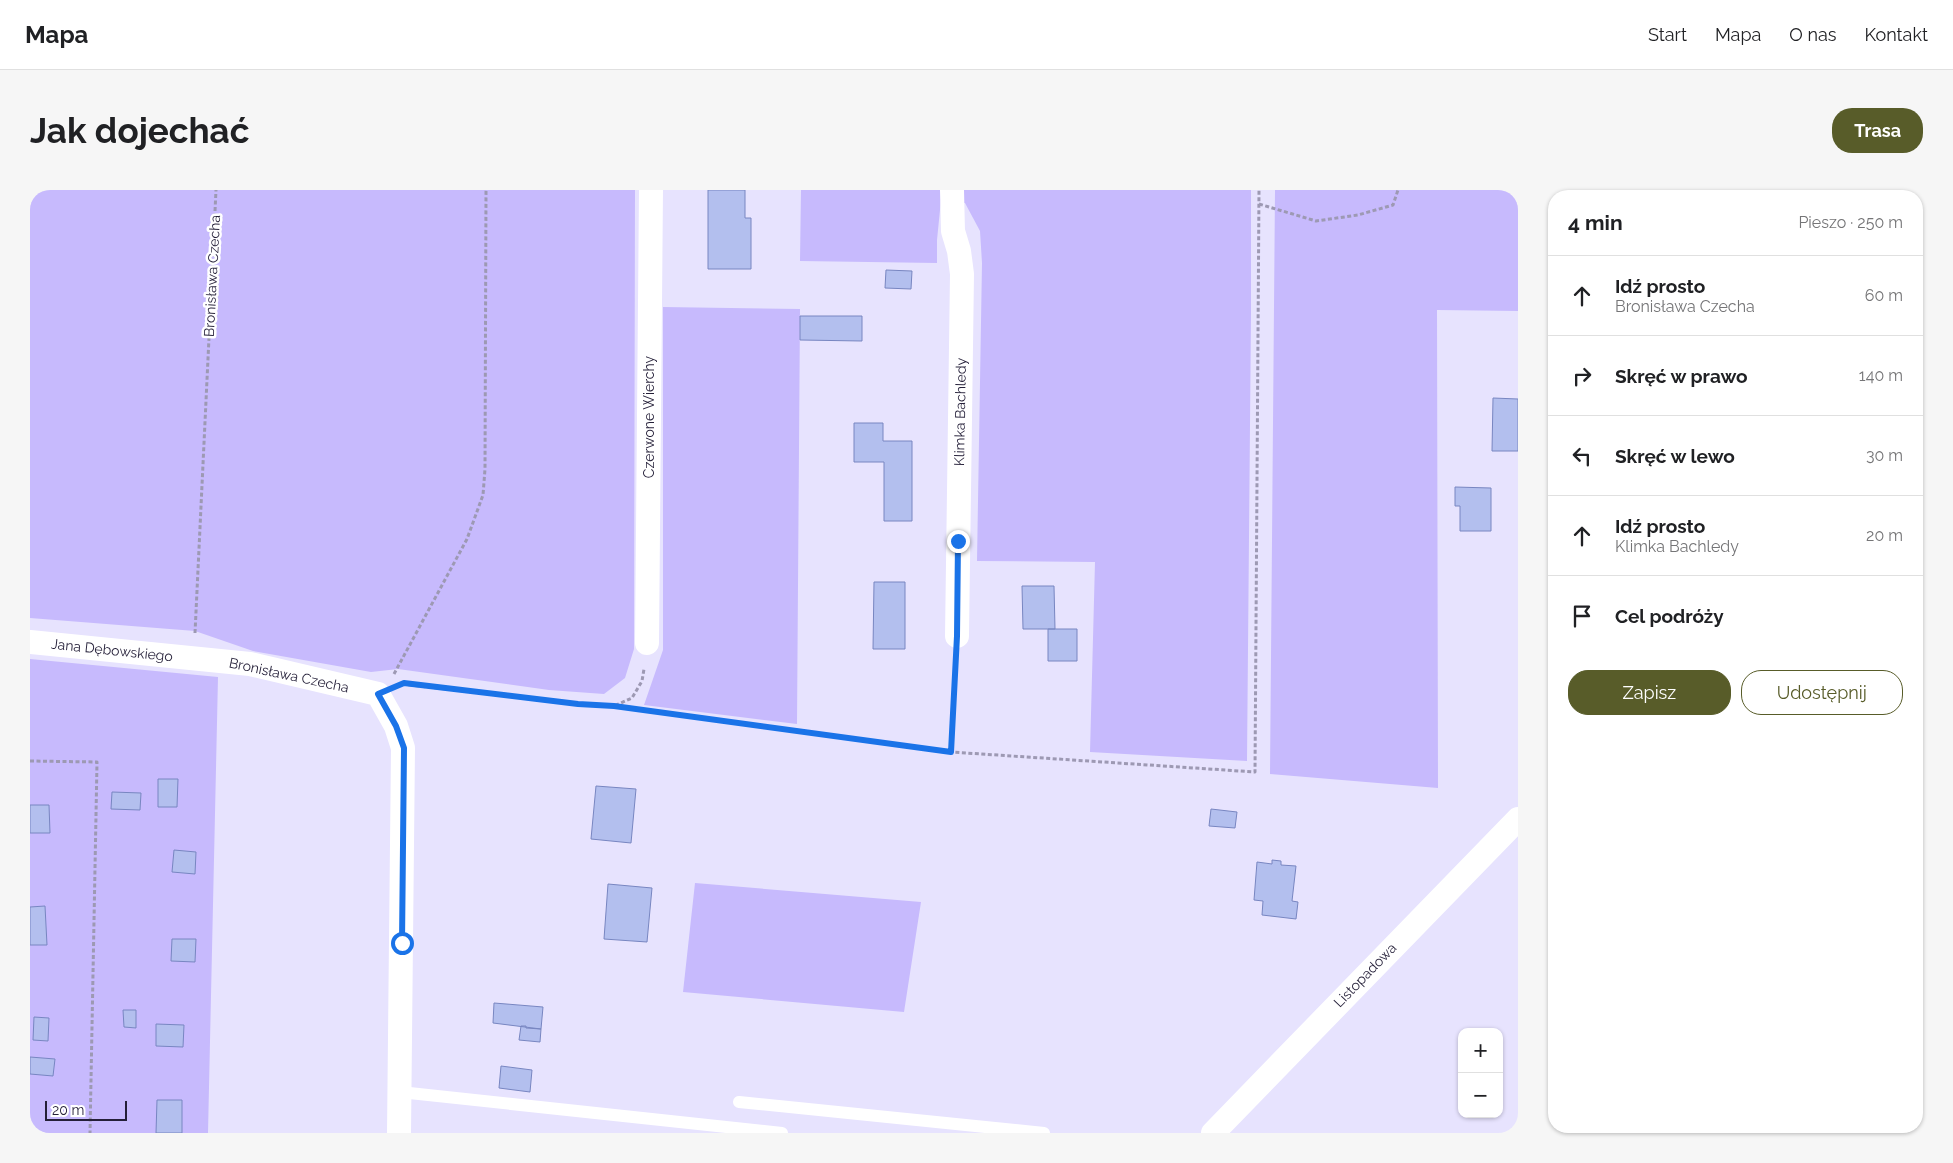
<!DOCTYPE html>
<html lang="pl">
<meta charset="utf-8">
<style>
body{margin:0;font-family:Raleway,sans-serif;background:#f6f6f6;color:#202124}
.controls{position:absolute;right:15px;bottom:15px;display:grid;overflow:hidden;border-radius:10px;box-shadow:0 1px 4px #0004}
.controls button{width:45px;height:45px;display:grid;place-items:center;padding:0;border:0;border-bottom:1px solid #e0e0e0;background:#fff;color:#202124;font:25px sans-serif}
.scale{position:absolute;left:15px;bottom:12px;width:82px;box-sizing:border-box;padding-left:5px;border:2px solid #241f38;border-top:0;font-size:14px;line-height:18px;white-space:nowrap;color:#241f38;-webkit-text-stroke:4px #fff;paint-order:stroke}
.stop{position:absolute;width:15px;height:15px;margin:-11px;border:4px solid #1a73e8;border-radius:50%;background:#fff}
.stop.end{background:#1a73e8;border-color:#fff;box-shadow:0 1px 5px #0008}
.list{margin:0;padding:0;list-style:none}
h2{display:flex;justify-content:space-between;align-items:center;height:65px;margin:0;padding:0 20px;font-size:21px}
h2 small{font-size:16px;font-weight:400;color:#757577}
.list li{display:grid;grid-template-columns:32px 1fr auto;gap:15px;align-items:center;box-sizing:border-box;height:80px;padding:0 20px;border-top:1px solid #e0e0e0}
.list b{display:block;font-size:19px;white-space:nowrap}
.list p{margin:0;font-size:16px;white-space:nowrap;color:#757577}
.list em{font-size:16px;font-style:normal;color:#757577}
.actions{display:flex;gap:10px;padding:15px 20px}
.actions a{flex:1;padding:11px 0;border:1px solid #585c29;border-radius:20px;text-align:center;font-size:18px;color:#585c29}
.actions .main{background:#585c29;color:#fff}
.icon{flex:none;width:28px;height:28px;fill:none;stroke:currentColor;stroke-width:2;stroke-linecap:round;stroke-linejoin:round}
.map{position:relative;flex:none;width:1488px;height:943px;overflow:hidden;border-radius:20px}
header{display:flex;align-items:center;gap:30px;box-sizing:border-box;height:70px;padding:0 25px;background:#fff;border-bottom:1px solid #e0e0e0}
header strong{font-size:24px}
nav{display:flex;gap:28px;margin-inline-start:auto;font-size:18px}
.intro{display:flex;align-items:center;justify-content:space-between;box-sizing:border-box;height:120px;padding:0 30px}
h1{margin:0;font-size:35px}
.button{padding:12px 22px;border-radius:20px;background:#585c29;color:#fff;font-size:18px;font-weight:700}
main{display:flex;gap:30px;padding:0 30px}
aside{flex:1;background:#fff;border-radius:20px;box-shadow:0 1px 4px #0004}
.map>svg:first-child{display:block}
.green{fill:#c7bafd}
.building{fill:#b3bfee;stroke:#7886c1}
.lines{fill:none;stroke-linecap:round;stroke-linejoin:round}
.path{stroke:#9d99b3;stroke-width:3;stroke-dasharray:4 2.5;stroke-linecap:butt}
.lane{stroke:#fff;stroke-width:12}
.street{stroke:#fff;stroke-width:24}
.route{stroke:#1a73e8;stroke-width:6}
.labels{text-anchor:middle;stroke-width:5;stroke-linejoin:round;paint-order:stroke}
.street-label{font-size:14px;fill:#241f38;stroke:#fff}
</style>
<header>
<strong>Mapa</strong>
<nav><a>Start</a><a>Mapa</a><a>O nas</a><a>Kontakt</a></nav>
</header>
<div class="intro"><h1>Jak dojechać</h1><a class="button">Trasa</a></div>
<main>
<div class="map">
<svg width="1488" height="943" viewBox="0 0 1488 943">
<rect width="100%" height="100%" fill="#e7e3fe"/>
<path class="green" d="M0 0H605L604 459 595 488 574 504 519 500 368 479 341 482 223 461 165 441 0 428Z
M771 0H912L907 50V73L770 71Z
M922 0H1221V123L1217 571 1060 562 1065 372 947 371 952 73 950 41 935 13 922 12Z
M1245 0H1488V121L1407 120 1408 598 1240 584Z
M633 117 770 119 767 534 614 515 633 460Z
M0 469 188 487 178 943H0Z
M665 693 891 712 874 822 653 802Z"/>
<path class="building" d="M678 0H715V28H721V79H678Z
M856 80 882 81 881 99 855 98Z
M770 126H832V151L770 150Z
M1463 208 1488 209V261H1462Z
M824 233H853V251H882V331H854V272H824Z
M1425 297 1461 298V341H1430V316H1425Z
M844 392H875V459H843Z
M992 396H1024L1025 439H993Z
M1018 439H1047V471H1018Z
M128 589H148L147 617H128Z
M566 596 606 599 601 653 561 649Z
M82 602 111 603 110 620 81 619Z
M0 615H19L20 643H0Z
M1181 619 1207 622 1205 638 1179 636Z
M144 660 166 662 165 684 142 682Z
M1242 670 1251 671V675L1266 676 1262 711 1268 712 1266 729 1232 725 1233 711 1224 710 1227 672 1242 674Z
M578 694 622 698 617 752 574 749Z
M15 716 17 755H0V717Z
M142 749H166L165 772 141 771Z
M464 813 513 817 511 839 463 833Z
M93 820H106V838L94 837Z
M4 827 19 828 18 851 3 850Z
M126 834 154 835 153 857 126 856Z
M491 836H496V838L511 839 510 852 489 850Z
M0 867 25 869 23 886 0 884Z
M471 876 502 880 500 902 469 898Z
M127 910H152V943H126Z"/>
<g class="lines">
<path class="path" d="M1229 14 1286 31 1328 25 1363 15 1368 0
M165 443 186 0
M364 484 437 349 453 305 455 279 456 0
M372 494 548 514 584 516 602 508 612 491 614 479
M584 516 921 562 1225 582 1229 0
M921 562 926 472
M0 571 67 572 60 943"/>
<path class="lane" d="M370 902 752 943
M709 912 1014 943"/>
<path class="street" d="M922 0 923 41 929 61 932 84 927 446
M0 452 220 474 348 504 366 536 373 558 369 943
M617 453 621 0
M1183 943 1488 629"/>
</g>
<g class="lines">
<path class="route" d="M372 753 374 558 366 536 348 504 374 493 548 514 584 516 921 562 927 446 928 351"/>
</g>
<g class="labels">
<g class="street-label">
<text transform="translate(182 86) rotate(-87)" y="5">Bronisława Czecha</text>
<text transform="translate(930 222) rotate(-89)" y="5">Klimka Bachledy</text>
<text transform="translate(619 227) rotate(-90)" y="5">Czerwone Wierchy</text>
<text transform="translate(82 460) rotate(6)" y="5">Jana Dębowskiego</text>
<text transform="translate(259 485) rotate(12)" y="5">Bronisława Czecha</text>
<text transform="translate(1335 785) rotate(-46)" y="5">Listopadowa</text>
</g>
</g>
</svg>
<div class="controls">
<button>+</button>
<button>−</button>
</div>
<div class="scale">20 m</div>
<div class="stop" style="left:372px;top:753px"></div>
<div class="stop end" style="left:928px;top:351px"></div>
</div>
<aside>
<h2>4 min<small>Pieszo · 250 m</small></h2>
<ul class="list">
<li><svg class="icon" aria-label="ahead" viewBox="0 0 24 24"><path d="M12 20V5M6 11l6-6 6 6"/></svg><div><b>Idź prosto</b><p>Bronisława Czecha</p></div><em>60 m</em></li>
<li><svg class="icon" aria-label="right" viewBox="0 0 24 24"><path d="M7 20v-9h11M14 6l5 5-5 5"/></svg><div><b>Skręć w prawo</b></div><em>140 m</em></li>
<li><svg class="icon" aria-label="left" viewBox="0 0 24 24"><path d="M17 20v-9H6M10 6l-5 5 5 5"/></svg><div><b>Skręć w lewo</b></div><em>30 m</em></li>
<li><svg class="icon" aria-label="ahead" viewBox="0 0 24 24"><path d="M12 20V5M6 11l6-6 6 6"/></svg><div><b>Idź prosto</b><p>Klimka Bachledy</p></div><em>20 m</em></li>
<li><svg class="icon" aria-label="arrive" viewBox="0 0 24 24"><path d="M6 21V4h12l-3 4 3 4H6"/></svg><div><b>Cel podróży</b></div></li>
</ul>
<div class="actions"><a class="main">Zapisz</a><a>Udostępnij</a></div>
</aside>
</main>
